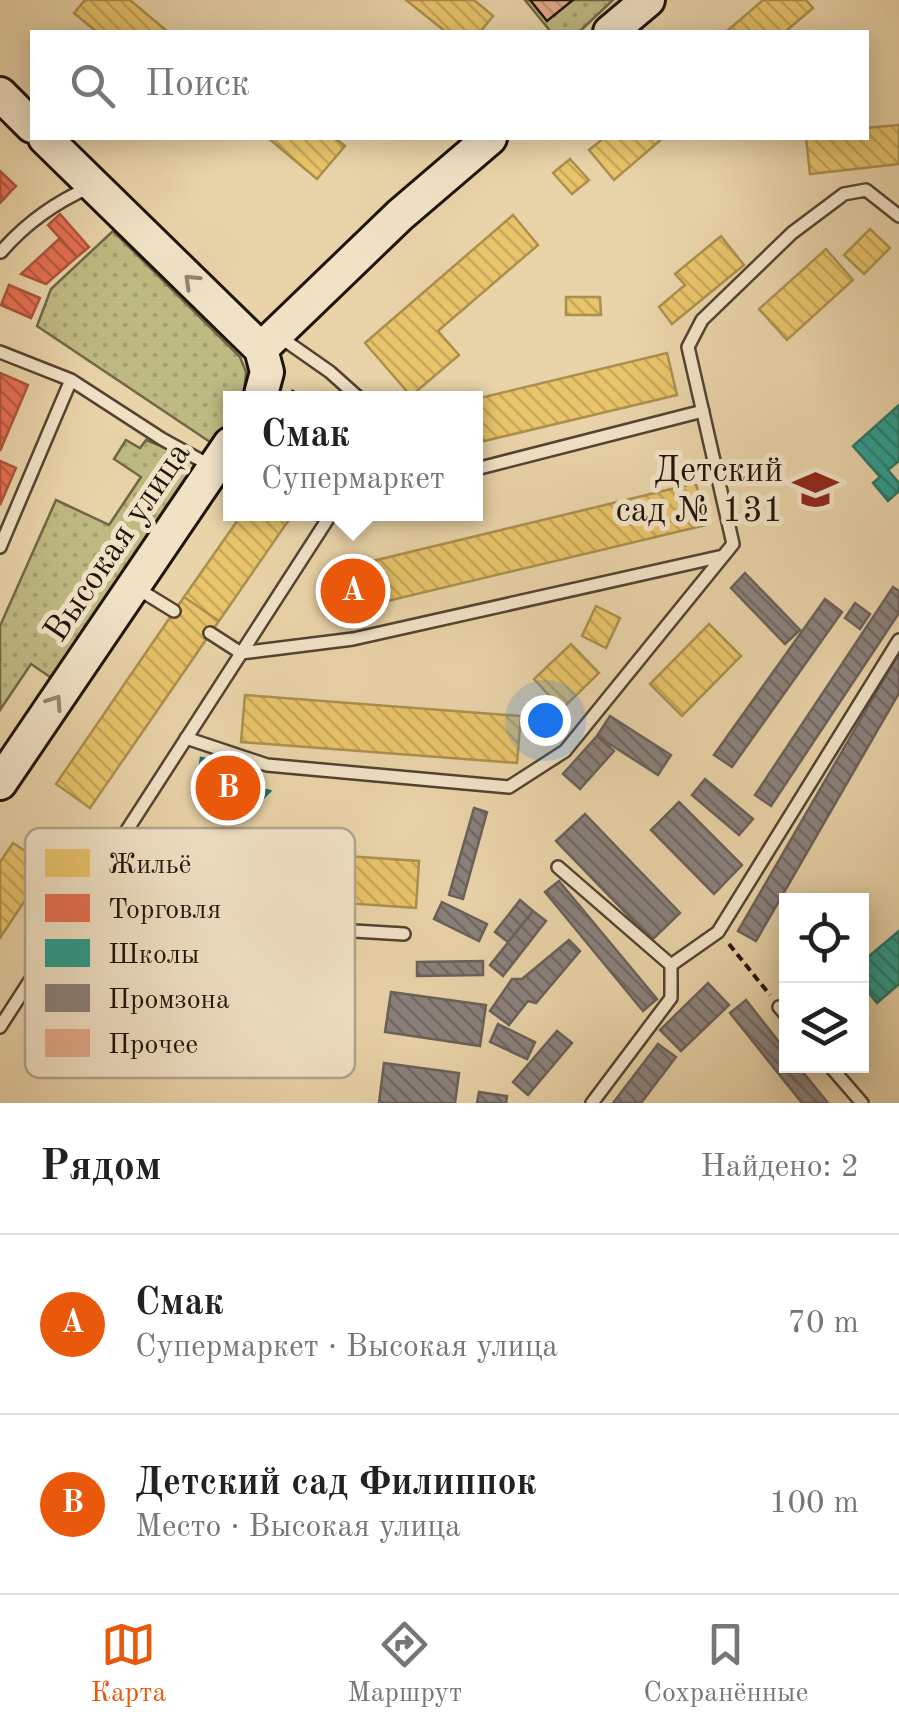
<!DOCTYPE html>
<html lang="ru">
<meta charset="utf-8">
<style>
body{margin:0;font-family:"Old Standard TT",serif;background:#f2f2f2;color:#222}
.controls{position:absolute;right:30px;bottom:30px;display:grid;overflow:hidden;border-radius:0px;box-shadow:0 5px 25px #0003}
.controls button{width:90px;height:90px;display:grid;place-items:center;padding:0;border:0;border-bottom:2px solid #e0e0e0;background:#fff;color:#222;font:50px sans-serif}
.you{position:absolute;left:545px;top:720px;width:35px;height:35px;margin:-25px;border:8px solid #fff;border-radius:50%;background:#1a73e8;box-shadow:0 0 0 15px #1a73e833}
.badge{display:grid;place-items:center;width:65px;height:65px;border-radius:50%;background:#ea580c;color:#fff;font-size:32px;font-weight:700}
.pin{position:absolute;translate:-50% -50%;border:5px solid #fff;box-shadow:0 2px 10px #0006}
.popup{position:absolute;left:223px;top:391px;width:260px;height:130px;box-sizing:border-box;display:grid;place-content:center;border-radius:0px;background:#fff;filter:drop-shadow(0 2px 8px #0005);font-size:32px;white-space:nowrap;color:#767676}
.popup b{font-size:38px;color:#222}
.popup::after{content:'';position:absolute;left:50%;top:100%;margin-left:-20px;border:20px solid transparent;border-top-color:#fff}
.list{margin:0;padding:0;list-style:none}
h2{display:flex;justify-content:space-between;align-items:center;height:130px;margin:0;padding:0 40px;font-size:42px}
h2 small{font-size:32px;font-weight:400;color:#767676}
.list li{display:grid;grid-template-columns:65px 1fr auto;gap:30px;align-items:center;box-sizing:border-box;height:180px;padding:0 40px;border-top:2px solid #e0e0e0}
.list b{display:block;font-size:38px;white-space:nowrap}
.list p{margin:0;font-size:32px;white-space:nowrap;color:#767676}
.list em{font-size:32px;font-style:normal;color:#767676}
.icon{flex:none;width:55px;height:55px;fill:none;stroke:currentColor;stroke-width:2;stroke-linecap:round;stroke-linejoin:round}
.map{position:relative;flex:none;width:899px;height:1103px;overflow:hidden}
.search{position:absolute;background:#fff;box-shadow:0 5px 25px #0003;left:30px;right:30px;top:30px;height:110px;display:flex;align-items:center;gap:25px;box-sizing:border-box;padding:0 35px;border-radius:0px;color:#767676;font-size:38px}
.sheet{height:490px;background:#fff}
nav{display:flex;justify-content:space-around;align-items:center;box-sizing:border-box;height:140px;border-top:2px solid #e0e0e0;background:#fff;font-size:28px;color:#767676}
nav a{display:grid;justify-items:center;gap:5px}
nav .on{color:#ea580c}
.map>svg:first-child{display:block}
.grass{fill:url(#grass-dots);stroke:#6f6746;stroke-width:2.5}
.homes{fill:url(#homes-back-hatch);stroke:#ac8f4d;stroke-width:2.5}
.shops{fill:url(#shops-back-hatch);stroke:#ab543b;stroke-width:2.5}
.schools{fill:url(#schools-back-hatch);stroke:#277467;stroke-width:2.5}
.industry{fill:url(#industry-back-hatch);stroke:#6a605a;stroke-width:2.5}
.building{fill:url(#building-back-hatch);stroke:#1f1409;stroke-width:2.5}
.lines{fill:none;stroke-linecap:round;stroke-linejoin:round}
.service-casing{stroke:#524431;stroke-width:16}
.secondary-casing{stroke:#1f1409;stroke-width:38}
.path{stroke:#1f1409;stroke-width:4;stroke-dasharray:8 5;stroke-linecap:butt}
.service{stroke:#f1e2c6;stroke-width:11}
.secondary{stroke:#f1e2c6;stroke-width:32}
.oneway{stroke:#928571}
.labels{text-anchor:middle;stroke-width:10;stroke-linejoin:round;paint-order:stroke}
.poi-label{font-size:35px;fill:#1f1409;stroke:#f1e2c6;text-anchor:end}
.street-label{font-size:35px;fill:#1f1409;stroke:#f1e2c6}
.key{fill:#f1e2c6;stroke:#b2a48d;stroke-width:2.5}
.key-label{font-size:28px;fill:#1f1409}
</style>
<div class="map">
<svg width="899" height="1103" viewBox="0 0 899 1103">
<defs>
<pattern id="grass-dots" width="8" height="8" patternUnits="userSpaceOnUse" patternTransform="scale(2.5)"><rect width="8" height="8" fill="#bfba82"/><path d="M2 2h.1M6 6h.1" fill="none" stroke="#a49f6f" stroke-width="1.8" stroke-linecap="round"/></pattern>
<pattern id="homes-back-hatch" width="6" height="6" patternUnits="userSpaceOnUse" patternTransform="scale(2.5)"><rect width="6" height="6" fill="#e9c46a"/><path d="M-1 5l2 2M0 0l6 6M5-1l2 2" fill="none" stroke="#c7a85b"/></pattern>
<pattern id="shops-back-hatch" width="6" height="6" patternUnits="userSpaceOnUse" patternTransform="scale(2.5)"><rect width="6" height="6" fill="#e76f51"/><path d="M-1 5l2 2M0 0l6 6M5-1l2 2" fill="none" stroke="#bb5a41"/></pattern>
<pattern id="schools-back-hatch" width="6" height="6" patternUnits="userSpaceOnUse" patternTransform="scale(2.5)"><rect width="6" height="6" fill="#2a9d8f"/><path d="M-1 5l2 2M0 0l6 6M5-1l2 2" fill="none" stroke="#237f73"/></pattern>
<pattern id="industry-back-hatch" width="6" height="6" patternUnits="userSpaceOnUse" patternTransform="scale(2.5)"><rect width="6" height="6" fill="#8a817c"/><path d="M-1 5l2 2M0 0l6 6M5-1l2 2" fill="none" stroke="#706864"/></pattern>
<pattern id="building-back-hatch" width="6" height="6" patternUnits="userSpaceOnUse" patternTransform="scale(2.5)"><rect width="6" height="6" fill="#e5ab8b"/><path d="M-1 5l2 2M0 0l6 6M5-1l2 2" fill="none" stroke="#c49277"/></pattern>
</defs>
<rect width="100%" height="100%" fill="#e9d3a8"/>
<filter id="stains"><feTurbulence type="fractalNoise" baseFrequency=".002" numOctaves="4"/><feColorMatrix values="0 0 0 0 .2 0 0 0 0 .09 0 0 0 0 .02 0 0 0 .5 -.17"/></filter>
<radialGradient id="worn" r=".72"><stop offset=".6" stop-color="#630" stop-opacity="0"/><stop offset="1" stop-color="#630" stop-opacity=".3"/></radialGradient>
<path class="grass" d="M525 0H613L579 32H551Z
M113 231 240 357 246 372 244 398H230V423L216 446 37 326 51 289Z
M126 440 140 448 146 440C169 450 189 452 192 480L53 679 31 664 0 710V626L56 500 109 525 141 477 114 459Z"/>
<path class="homes" d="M85 0H130L168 32H97L74 13Z
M406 0H474L493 16 480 32H446Z
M763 0H806L813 8 785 32H726Z
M899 125V164L810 174 806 138H866V128Z
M268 138H335L345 146 317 179Z
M604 138H663L614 180 589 150Z
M570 159 589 180 572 194 553 173Z
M513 215 538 245 438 331 459 355 411 396 365 343Z
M870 229 890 248 864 274 844 255Z
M721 236 744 265 672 324 659 307 685 285 675 274Z
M826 249 853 280 787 340 759 309Z
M566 297H600L601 315H566Z
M667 353 677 395 476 443V399Z
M696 483 706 525 337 613 327 572Z
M242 514H293L219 621 184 597Z
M184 597 219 621 90 808 56 784Z
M596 606 620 618 606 648 582 636Z
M709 624 741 656 682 716 650 684Z
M571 644 599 673 562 709 534 679Z
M245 695 521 716 517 763 241 742Z
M143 842 419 861 416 908 140 889Z
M13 843 48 866 0 938V862Z
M59 995 334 1028 329 1070 54 1038Z"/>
<path class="shops" d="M0 171 16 186 0 203Z
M60 214 89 247 77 257 48 225Z
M60 238 77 257 46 284 21 274Z
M9 285 40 298 31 318 1 305Z
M0 373 28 385 0 451Z
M0 461 16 468 0 505Z"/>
<path class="schools" d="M899 405V461L888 470 899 483V491L888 501 873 483 880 477 853 446Z
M201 758 238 766 249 773V785L270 791 243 818 195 797Z
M899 931V984L877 1003 862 984V962Z"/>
<path class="industry" d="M745 573 800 630 785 644 731 588Z
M893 587 899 591V613L771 806 755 795Z
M825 599 842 612 732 767 714 755Z
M855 603 870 614 860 629 845 618Z
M899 653V693L756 941 738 931Z
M610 716 671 755 658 775 597 736Z
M597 736 614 751 580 789 563 774Z
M705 779 753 819 739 835 692 795Z
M679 802 742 865 714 894 651 830Z
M474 808 487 812 463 899 449 895Z
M585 814 680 913 652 940 556 841Z
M559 881 657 999 643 1011 545 892Z
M520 900 533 911 508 942 495 932Z
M442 902 487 924 479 941 434 919Z
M533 911 546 921 503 976 490 965Z
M569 940 580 951 536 1003 528 1001 509 1025 490 1011 512 979H522Z
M483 961V975L417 976V962Z
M708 983 729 1005 681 1051 660 1030Z
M391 992 486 1005 480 1046 385 1032Z
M746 1000 786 1051V1066H798L828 1103H802L730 1013Z
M498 1024 535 1042 527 1059 490 1042Z
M557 1031 572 1043 528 1095 513 1082Z
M658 1044 676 1057 641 1103H613Z
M384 1063 459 1073 455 1103H379Z
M479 1092 507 1096 506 1103H477Z"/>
<path class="building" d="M530 0H573L547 21Z"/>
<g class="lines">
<defs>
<path id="service" d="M1 252C25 224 56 202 90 187
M280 337 330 372 359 398
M0 352 71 380 162 439 211 466
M476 469 703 411
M0 547 71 380
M135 587 174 611
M210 633 241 653 353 639 723 556
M186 738 267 765 509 787 565 751 733 544 688 347 702 320 792 233 844 194 866 190 899 216
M558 867 671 965V998L592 1103
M72 914 404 934
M671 965 718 932 899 640
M779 1007 786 1015
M0 1027 331 514
M830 1066 862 1103"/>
<path id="secondary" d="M610 32 648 0
M0 94 32 126
M45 138 261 349 267 372 260 398
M261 349 400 215 490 138
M0 783 230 444"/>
</defs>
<use href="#service" class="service-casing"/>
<use href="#secondary" class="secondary-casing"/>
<path class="path" d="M291 391 304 398
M729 944 770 995"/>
<use href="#service" class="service"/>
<use href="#secondary" class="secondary"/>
</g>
<defs><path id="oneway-chevron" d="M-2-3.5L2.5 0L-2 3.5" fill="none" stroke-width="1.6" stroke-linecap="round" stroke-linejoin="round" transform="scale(2.5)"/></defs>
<g class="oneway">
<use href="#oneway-chevron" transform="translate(191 281) rotate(-136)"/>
<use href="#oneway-chevron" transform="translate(55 702) rotate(-56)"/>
</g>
<defs>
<symbol id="school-bare" viewBox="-9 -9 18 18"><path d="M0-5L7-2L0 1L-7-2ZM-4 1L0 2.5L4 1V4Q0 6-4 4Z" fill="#8f2418" stroke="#f1e2c6" stroke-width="2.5" paint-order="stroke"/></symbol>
</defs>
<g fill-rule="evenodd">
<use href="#school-bare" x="784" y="458" width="63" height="63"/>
</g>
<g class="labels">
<g class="poi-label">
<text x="783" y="481">Детский<tspan x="783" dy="40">сад № 131</tspan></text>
</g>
<g class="street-label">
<text transform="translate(116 541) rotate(-56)" y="12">Высокая улица</text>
</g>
</g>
<rect x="25" y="828" width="330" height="250" rx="15" class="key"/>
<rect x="45" y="849" width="45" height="28" fill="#e9c46a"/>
<rect x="45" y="894" width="45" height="28" fill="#e76f51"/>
<rect x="45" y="939" width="45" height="28" fill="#2a9d8f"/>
<rect x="45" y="984" width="45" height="28" fill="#8a817c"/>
<rect x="45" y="1029" width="45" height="28" fill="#e5ab8b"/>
<g class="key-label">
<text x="108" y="873">Жильё</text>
<text x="108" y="918">Торговля</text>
<text x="108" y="963">Школы</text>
<text x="108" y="1008">Промзона</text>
<text x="108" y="1053">Прочее</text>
</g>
<rect width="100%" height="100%" filter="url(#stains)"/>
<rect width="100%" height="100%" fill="url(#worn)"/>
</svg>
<div class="controls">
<button><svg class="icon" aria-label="locate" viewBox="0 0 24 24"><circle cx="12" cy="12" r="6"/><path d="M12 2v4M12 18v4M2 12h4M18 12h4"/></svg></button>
<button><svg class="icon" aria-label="layers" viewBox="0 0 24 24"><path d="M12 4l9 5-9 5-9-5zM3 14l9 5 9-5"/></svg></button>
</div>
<div class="you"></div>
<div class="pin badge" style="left:353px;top:591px">A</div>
<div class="popup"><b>Смак</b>Супермаркет</div>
<div class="pin badge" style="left:228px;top:788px">B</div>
<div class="search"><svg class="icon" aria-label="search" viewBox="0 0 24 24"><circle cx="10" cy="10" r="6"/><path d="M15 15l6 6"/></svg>Поиск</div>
</div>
<section class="sheet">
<h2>Рядом<small>Найдено: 2</small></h2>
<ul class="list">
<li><span class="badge">A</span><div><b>Смак</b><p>Супермаркет · Высокая улица</p></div><em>70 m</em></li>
<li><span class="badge">B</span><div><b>Детский сад Филиппок</b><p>Место · Высокая улица</p></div><em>100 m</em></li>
</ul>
</section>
<nav>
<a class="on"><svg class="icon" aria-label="map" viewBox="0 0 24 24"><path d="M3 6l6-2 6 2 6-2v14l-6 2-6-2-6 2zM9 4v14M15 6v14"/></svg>Карта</a>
<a><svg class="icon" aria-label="directions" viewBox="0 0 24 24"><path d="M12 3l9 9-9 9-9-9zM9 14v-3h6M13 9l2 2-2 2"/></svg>Маршрут</a>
<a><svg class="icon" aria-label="saved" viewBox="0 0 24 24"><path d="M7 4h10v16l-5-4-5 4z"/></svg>Сохранённые</a>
</nav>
